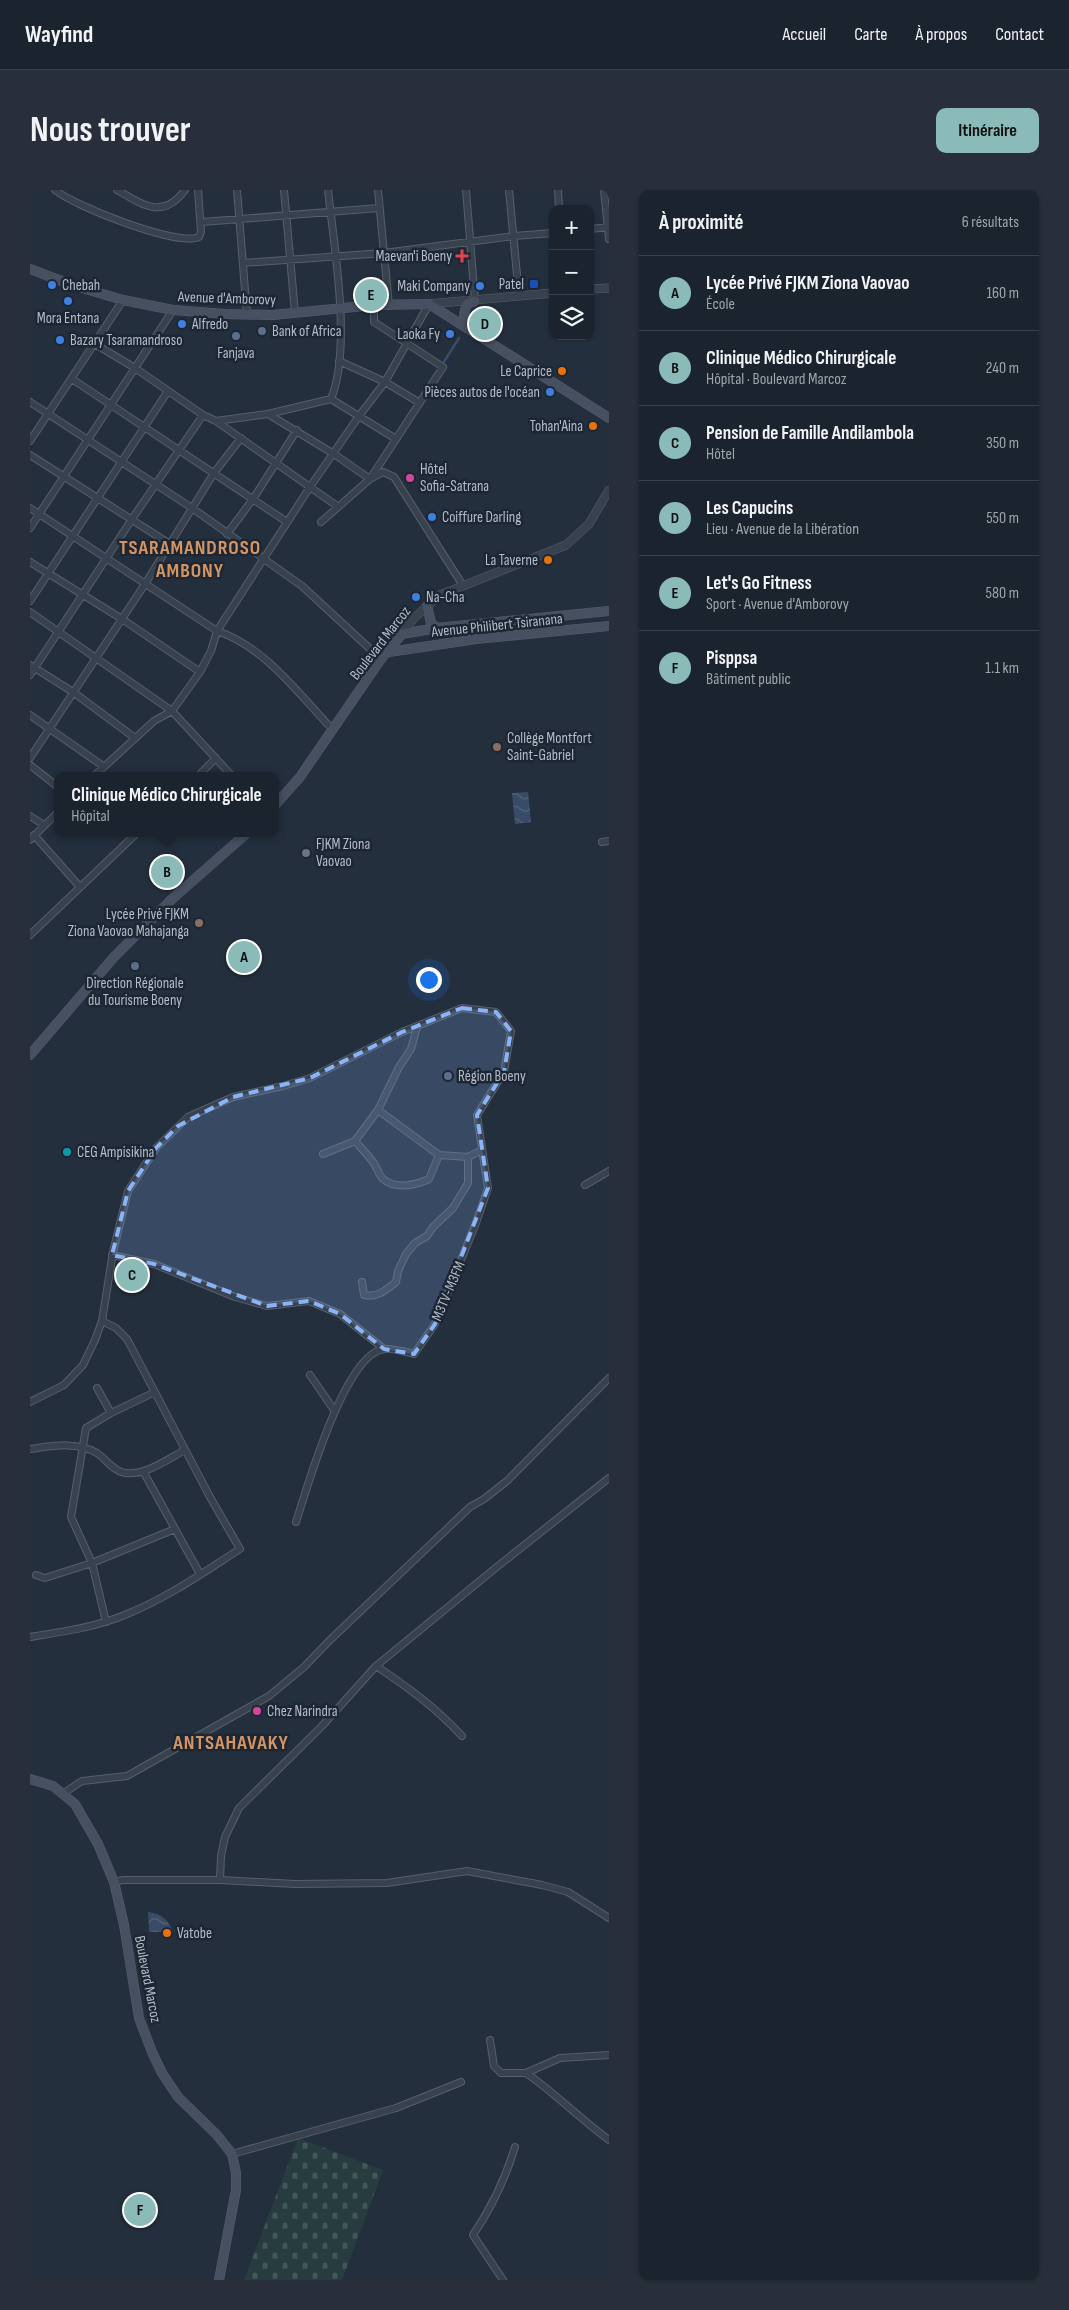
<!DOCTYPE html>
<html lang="fr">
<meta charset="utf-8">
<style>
body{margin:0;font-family:"Sofia Sans Condensed",sans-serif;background:#282f3a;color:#f1f3f6}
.controls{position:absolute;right:15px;top:15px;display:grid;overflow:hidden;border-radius:10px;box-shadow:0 1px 4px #0004}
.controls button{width:45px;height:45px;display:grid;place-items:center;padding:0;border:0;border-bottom:1px solid #39404a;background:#1b232e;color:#f1f3f6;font:25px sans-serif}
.you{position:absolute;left:398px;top:789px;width:18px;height:18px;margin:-12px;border:4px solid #fff;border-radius:50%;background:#1a73e8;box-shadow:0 0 0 8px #1a73e833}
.badge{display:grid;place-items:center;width:32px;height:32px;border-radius:50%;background:#8bbbb9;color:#111;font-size:16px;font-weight:700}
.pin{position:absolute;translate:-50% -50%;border:2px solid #fff;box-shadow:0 1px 5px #0006}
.popup{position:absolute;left:24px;top:582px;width:225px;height:65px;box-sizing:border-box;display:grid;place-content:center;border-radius:10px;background:#1b232e;filter:drop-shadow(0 1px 4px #0005);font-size:16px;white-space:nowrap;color:#a0a4aa}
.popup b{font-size:19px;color:#f1f3f6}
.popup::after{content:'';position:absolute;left:50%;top:100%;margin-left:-10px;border:10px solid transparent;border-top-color:#1b232e}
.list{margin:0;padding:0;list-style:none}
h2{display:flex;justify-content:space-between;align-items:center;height:65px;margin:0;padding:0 20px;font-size:21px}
h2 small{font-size:16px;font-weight:400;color:#a0a4aa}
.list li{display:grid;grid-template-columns:32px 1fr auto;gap:15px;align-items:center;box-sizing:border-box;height:75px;padding:0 20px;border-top:1px solid #39404a}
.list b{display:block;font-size:19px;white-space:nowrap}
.list p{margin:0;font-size:16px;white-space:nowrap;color:#a0a4aa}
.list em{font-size:16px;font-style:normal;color:#a0a4aa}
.icon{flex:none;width:28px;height:28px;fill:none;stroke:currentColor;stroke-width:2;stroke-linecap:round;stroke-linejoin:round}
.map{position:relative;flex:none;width:579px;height:2090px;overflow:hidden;border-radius:10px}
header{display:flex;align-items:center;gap:30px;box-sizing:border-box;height:70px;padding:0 25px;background:#1b232e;border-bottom:1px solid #39404a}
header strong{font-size:24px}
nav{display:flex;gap:28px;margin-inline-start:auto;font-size:18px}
.intro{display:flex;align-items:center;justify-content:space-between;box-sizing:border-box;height:120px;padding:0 30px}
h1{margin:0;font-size:35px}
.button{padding:12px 22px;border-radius:10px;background:#8bbbb9;color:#111;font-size:18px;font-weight:700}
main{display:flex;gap:30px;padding:0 30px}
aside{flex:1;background:#1b232e;border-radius:10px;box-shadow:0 1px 4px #0004}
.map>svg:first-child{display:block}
.cemetery{fill:url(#cemetery-stones)}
.water{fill:url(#water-waves)}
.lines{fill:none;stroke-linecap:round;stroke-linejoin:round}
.stream{stroke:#394c67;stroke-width:2.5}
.minor-casing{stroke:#565f6c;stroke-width:8}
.tertiary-casing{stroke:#565f6c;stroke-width:9}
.secondary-casing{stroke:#565f6c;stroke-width:10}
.minor{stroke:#38414e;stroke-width:6}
.tertiary{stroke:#38414e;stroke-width:8}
.secondary{stroke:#465061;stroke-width:9}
.marked{fill:#8ab4f8;fill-opacity:0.2;stroke:#8ab4f8;stroke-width:4;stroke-dasharray:10 6;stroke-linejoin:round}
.health-dot{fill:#e0444e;stroke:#1d2633;stroke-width:2}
.transit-dot{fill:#1a4fb4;stroke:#1d2633;stroke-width:2}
.shop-dot{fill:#3f7fe0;stroke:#1d2633;stroke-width:2}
.service-dot{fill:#5c6f8a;stroke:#1d2633;stroke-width:2}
.food-dot{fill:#e8710a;stroke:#1d2633;stroke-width:2}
.hotel-dot{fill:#d1479c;stroke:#1d2633;stroke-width:2}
.education-dot{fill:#8d6e63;stroke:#1d2633;stroke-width:2}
.worship-dot{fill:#6b7280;stroke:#1d2633;stroke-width:2}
.culture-dot{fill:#0f9aa8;stroke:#1d2633;stroke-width:2}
.labels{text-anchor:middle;stroke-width:5;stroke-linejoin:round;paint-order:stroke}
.poi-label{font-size:15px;fill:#b4bcc9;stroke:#1d2633;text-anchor:start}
.street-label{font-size:15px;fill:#b4bcc9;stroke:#1d2633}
.district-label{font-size:20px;font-weight:bold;letter-spacing:1px;fill:#d59563;stroke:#1d2633}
</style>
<header>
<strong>Wayfind</strong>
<nav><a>Accueil</a><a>Carte</a><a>À propos</a><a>Contact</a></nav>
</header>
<div class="intro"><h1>Nous trouver</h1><a class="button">Itinéraire</a></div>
<main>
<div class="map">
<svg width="579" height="2090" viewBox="0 0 579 2090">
<defs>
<pattern id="cemetery-stones" width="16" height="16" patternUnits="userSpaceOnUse" patternTransform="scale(1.25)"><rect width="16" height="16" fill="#263c3f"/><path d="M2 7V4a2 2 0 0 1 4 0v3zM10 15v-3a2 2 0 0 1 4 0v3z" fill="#435659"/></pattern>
<pattern id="water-waves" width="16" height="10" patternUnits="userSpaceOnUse" patternTransform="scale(1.25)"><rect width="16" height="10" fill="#394c67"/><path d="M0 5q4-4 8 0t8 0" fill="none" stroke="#53647b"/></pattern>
</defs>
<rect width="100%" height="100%" fill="#242f3e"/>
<path class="cemetery" d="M268 1948 353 1980 312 2090H214Z"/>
<path class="water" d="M498 602 501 632 485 634 482 603Z
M118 1722C132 1724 138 1729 143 1742H119Z"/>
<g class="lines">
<path class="stream" d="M412 175 429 148"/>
<defs>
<path id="minor" d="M25 0C44 16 148 57 169 47L171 42 168 0
M87 0C113 15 133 30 155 0
M207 0 217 125
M254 0 265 123
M348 0 359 116
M436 0 445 111
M479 0 489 106
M528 0 529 19
M574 0 579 49
M172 32 349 18
M560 39 579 37
M213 73 354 63 484 46 523 43
M65 154 105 178 173 225 186 231 307 316
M309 171 355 192 390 213
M42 189 257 332
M301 209 366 249
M0 212 162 318 272 396 351 469
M238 224 304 264 340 289 353 282 364 287 432 394
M186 231 238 224 301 209C322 158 304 56 298 0
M0 251 93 110
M0 265 140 354
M0 318 187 441C235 457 268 503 302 539
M291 332 340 289 413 177 344 132V115
M0 338 143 120
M197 344 223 309 267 240
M0 372 92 429 170 482
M0 411 138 201
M0 422 142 521 202 586
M0 475 43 502 105 548
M0 485 102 329 173 225
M0 525 73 576
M0 568 115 394 184 283 211 248
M0 575 28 597
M64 586 124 531 142 521 170 482 181 461 187 441 280 297 329 226 355 192 399 114
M168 586 186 568
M0 626 14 635
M4 645 50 697
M0 650 28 622
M572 652 579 651
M0 745 107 643
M348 920 409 965
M325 951 348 920 369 877 381 859 387 837
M293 964 325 951C331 958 338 965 343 972 347 977 349 986 353 989 366 1000 386 995 399 989L409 965 438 967 452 960
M555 995 579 981
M82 1065 124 1074 205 1107 237 1116 279 1111 310 1124 354 1159
M332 1092 334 1105C347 1108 356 1100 366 1092L368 1081 376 1064 385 1053 397 1046 403 1037 423 1018 438 993V967
M280 1185 304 1220
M67 1198 81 1223
M0 1212 34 1195 53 1175 65 1150 72 1131 83 1062 98 1001 126 958 158 927 203 907 253 896 280 888 372 842 432 818 466 822 481 841 474 882 447 925 458 998 446 1033 405 1134 384 1164C375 1162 363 1158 354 1159 315 1163 277 1298 266 1332
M0 1259C22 1256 47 1251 67 1263 76 1269 83 1281 95 1283 115 1286 138 1269 155 1260
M113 1281 170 1384
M6 1385 15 1388 62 1373 145 1339
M76 1432 62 1373 41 1327 56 1238 81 1223 125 1202
M0 1447C32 1442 67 1437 97 1424 137 1408 174 1382 210 1359L180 1307 97 1149 86 1138 72 1131
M346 1476C379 1498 405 1517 432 1546
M34 1603 52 1591 97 1586 239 1506 274 1477 300 1450 440 1317 454 1309 477 1291 579 1188
M190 1690 191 1666 195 1647 209 1618 292 1536 346 1476 468 1376 579 1288
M84 1692 93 1690H190L265 1694 357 1693 437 1681 512 1695 538 1702 579 1728
M460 1850 464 1876 471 1883H496L530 1868 579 1865
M496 1883C525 1903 550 1929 579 1950
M202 1964 366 1918 431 1892
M473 2090 443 2045C462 2017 475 1990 485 1957"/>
<path id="tertiary" d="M560 99 579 98
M399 114 523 103
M372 444 384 428 410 405 536 355 559 334 579 300"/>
<path id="secondary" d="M0 79 39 94 93 110 143 120 195 124 243 125 344 115 399 114 579 228
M439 139C433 130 433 124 437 114L445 111
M397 416 401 433 407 438
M359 462 446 449 579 436
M246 614 270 587 351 469 372 444 407 438 579 421
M0 865 84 767 142 709 217 643
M0 1589 23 1596 45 1614 68 1654 84 1692 94 1735 109 1828 122 1862 132 1883 148 1907 187 1945 202 1964 206 1983V2000L189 2090"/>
</defs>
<use href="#minor" class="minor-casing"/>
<use href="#tertiary" class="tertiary-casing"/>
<use href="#secondary" class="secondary-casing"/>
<use href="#minor" class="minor"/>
<use href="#tertiary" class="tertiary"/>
<use href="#secondary" class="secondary"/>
</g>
<path class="marked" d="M432 818 466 822 481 841 474 882 447 925 458 998 405 1134 384 1164 354 1159 310 1124 279 1111 237 1116 124 1074 82 1065 98 1001 126 958 148 936 203 907 280 888 372 842Z"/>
<path class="health-dot" d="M429.5 58.5h5v5h5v5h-5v5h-5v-5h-5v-5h5z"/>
<rect class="transit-dot" x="499" y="89" width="10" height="10" rx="2.5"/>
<g class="shop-dot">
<circle cx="22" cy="95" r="5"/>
<circle cx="450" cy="96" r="5"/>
<circle cx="38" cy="111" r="5"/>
<circle cx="152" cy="134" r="5"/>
<circle cx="420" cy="144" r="5"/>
<circle cx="30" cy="150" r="5"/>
<circle cx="520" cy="202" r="5"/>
<circle cx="402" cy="327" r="5"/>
<circle cx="386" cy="407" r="5"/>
</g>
<g class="service-dot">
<circle cx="232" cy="141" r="5"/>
<circle cx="206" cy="146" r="5"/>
<circle cx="105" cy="776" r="5"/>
<circle cx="418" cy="886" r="5"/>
</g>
<g class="food-dot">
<circle cx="532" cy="181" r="5"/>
<circle cx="563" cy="236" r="5"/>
<circle cx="518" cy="370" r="5"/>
<circle cx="137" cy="1743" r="5"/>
</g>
<g class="hotel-dot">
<circle cx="380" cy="288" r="5"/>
<circle cx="227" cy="1521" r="5"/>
</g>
<g class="education-dot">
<circle cx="467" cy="557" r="5"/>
<circle cx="169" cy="733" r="5"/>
</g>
<circle class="worship-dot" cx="276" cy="663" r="5"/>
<circle class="culture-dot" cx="37" cy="962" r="5"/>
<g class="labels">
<g class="poi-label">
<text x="422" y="71" text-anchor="end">Maevan'i Boeny</text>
<text x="494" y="99" text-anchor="end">Patel</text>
<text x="32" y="100">Chebah</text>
<text x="440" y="101" text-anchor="end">Maki Company</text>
<text x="38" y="133" text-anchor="middle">Mora Entana</text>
<text x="162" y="139">Alfredo</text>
<text x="242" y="146">Bank of Africa</text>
<text x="410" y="149" text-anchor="end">Laoka Fy</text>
<text x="40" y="155">Bazary Tsaramandroso</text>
<text x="206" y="168" text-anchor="middle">Fanjava</text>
<text x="522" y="186" text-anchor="end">Le Caprice</text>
<text x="510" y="207" text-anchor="end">Pièces autos de l'océan</text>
<text x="553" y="241" text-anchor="end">Tohan'Aina</text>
<text x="390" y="284">Hôtel<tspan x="390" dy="17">Sofia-Satrana</tspan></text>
<text x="412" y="332">Coiffure Darling</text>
<text x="508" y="375" text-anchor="end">La Taverne</text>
<text x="396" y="412">Na-Cha</text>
<text x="477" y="553">Collège Montfort<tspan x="477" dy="17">Saint-Gabriel</tspan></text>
<text x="286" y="659">FJKM Ziona<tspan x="286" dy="17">Vaovao</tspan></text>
<text x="159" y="729" text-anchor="end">Lycée Privé FJKM<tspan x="159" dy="17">Ziona Vaovao Mahajanga</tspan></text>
<text x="105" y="798" text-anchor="middle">Direction Régionale<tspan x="105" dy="17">du Tourisme Boeny</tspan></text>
<text x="428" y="891">Région Boeny</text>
<text x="47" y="967">CEG Ampisikina</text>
<text x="237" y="1526">Chez Narindra</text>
<text x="147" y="1748">Vatobe</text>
</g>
<g class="street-label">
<text transform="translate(197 108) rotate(2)" y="5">Avenue d'Amborovy</text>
<text transform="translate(467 435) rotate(-6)" y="5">Avenue Philibert Tsiranana</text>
<text transform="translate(350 453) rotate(-52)" y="5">Boulevard Marcoz</text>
<text transform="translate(418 1101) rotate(-67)" y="5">M3TV-M3FM</text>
<text transform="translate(118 1789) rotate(79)" y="5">Boulevard Marcoz</text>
</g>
<g class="district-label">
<text x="160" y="364">TSARAMANDROSO<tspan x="160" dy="23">AMBONY</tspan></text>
<text x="201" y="1559">ANTSAHAVAKY</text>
</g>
</g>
</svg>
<div class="controls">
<button>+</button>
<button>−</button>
<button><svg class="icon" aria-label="layers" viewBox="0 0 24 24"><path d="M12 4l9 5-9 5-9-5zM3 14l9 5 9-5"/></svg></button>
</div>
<div class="you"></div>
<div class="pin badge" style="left:214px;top:767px">A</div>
<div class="pin badge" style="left:137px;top:682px">B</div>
<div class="popup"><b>Clinique Médico Chirurgicale</b>Hôpital</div>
<div class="pin badge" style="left:102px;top:1085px">C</div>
<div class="pin badge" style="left:455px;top:134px">D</div>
<div class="pin badge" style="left:341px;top:105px">E</div>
<div class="pin badge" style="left:110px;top:2020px">F</div>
</div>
<aside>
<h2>À proximité<small>6 résultats</small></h2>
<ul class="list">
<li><span class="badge">A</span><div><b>Lycée Privé FJKM Ziona Vaovao</b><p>École</p></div><em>160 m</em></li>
<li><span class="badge">B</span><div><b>Clinique Médico Chirurgicale</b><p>Hôpital · Boulevard Marcoz</p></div><em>240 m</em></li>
<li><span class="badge">C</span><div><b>Pension de Famille Andilambola</b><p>Hôtel</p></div><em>350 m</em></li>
<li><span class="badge">D</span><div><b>Les Capucins</b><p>Lieu · Avenue de la Libération</p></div><em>550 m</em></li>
<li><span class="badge">E</span><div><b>Let's Go Fitness</b><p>Sport · Avenue d'Amborovy</p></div><em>580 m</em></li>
<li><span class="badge">F</span><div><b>Pisppsa</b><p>Bâtiment public</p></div><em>1.1 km</em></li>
</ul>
</aside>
</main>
